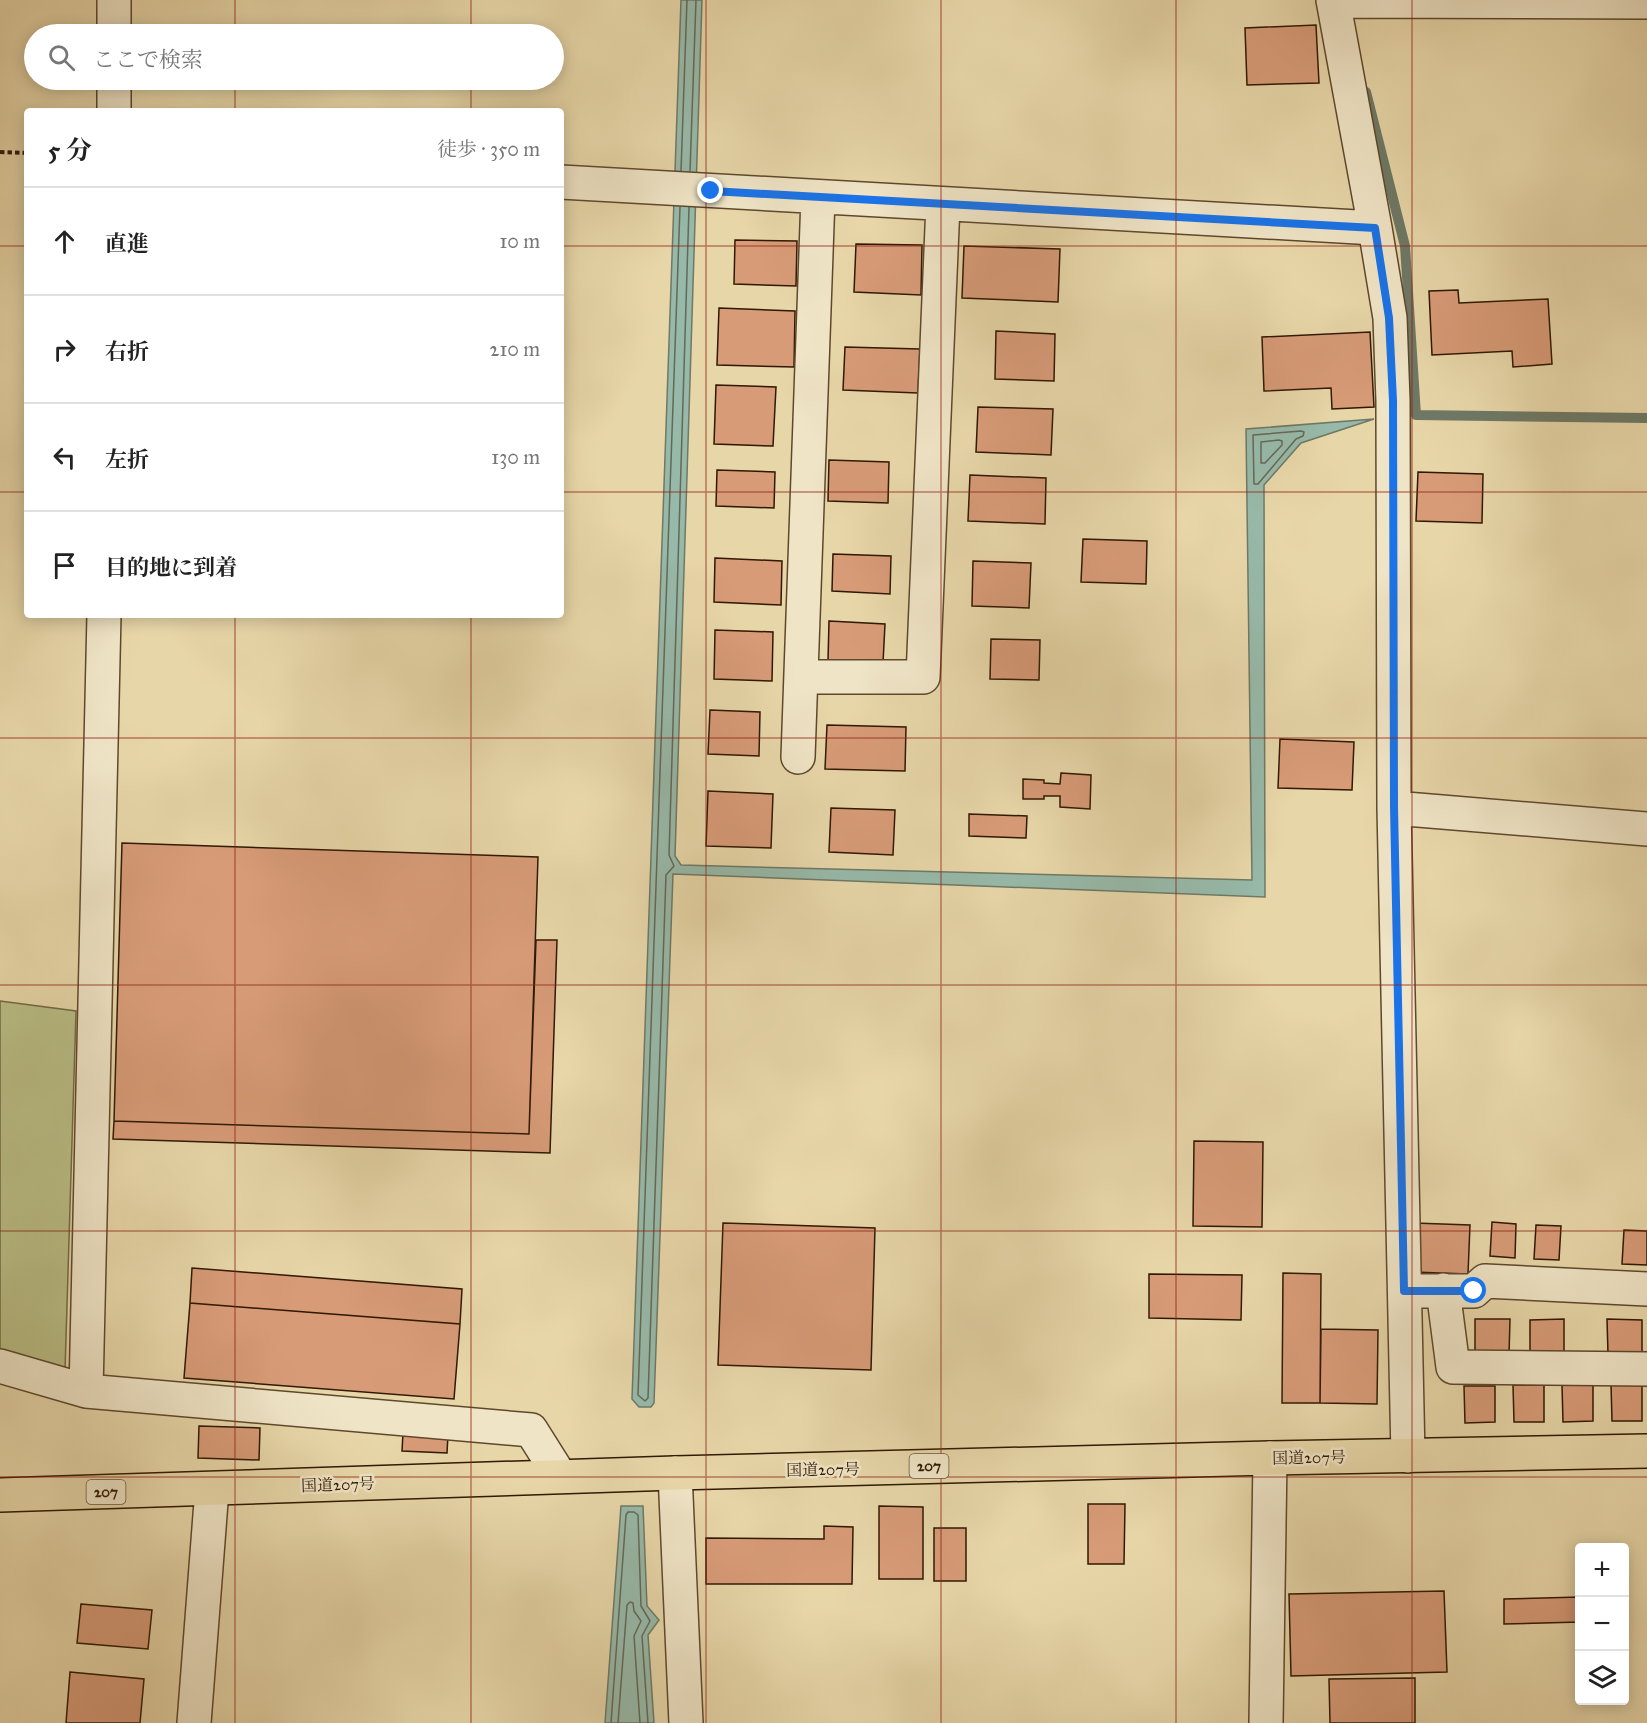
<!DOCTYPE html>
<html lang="ja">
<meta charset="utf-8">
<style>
body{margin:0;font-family:"IM FELL Great Primer","Noto Serif JP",serif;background:#f2f2f2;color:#222}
.controls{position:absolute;right:18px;bottom:18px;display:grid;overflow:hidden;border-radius:6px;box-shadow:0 3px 15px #0003}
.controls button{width:54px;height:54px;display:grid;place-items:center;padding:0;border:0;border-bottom:2px solid #e0e0e0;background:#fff;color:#222;font:30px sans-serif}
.stop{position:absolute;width:18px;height:18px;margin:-14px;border:4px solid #1a73e8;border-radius:50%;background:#fff}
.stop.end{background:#1a73e8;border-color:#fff;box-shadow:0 2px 6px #0008}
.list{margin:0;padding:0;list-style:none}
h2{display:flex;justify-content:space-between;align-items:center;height:78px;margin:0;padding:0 24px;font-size:26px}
h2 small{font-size:20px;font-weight:400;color:#767676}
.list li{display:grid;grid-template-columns:39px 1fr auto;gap:18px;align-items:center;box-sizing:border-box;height:108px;padding:0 24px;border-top:2px solid #e0e0e0}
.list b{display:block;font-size:22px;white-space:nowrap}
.list em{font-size:20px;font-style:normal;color:#767676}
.icon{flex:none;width:33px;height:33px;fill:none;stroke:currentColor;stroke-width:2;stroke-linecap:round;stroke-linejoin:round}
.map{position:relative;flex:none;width:1647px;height:1723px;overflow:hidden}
.search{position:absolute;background:#fff;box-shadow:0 3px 15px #0003;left:24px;top:24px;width:540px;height:66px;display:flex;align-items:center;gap:15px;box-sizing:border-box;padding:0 21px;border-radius:33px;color:#767676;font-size:22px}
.panel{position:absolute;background:#fff;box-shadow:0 3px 15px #0003;left:24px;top:108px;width:540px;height:510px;border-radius:6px}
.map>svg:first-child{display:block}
.green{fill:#b9bd85;stroke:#746a44;stroke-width:1.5}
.water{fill:#97b9a9;stroke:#6e7966;stroke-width:1.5}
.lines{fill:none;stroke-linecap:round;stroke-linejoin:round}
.shore{stroke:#646856;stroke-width:1.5}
.stream{stroke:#6e7966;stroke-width:10}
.building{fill:#d79b77;stroke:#301802;stroke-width:1.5}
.minor-casing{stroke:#5e482c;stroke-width:36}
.highway-casing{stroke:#301802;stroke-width:36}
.path{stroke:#301802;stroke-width:4;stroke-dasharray:4.5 3;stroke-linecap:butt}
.minor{stroke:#efe4c6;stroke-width:33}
.highway{stroke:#e7d6a8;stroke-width:33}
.route{stroke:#1a73e8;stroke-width:8}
.grid{fill:none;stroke:#8f2418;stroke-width:1.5;stroke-opacity:0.55}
.labels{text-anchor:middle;stroke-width:5;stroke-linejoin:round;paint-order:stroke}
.shield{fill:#efe4c6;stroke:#69553d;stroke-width:1.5}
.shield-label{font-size:15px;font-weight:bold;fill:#301802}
.street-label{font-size:16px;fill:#301802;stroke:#efe4c6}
</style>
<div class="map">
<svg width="1647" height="1723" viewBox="0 0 1647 1723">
<rect width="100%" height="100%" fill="#e7d6a8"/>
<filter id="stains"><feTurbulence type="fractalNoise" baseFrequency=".00333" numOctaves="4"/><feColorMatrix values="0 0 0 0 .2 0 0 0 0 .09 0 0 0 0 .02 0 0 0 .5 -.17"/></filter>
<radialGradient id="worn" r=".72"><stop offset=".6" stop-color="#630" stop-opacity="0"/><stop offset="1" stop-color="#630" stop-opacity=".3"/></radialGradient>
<path class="green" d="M0 1001 76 1011 65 1371 0 1353Z"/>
<path class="water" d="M681 0H702L675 856 681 865 1252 880 1246 429 1374 419 1301 443 1264 485 1265 897 673 874 654 1403 651 1407H639L632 1399Z
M621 1506H643L647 1606 659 1620 648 1635 654 1723H605Z"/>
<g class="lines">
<path class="shore" d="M681 171 687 0
M690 171 696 0
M680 207 638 1395 645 1401 648 1398 666 875 674 866 669 855 689 207
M1301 431 1304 432 1303 436 1296 439 1258 484H1254L1253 435Z
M1279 440 1282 441V445L1265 463H1261V442Z
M611 1723 626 1515 628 1512H634L638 1515 641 1606 650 1621 642 1636 648 1723
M618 1723 627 1605 630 1602 633 1603 634 1611 641 1621 634 1636 640 1723"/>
<path class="stream" d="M1366 92 1405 246 1416 415 1647 418"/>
</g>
<path class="building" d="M1316 25 1319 83 1247 85 1245 28Z
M735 240 797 241 796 286 734 284Z
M856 244 922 245 921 295 854 292Z
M964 246 1060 249 1058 302 962 298Z
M1458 290 1459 303 1548 299 1552 364 1513 367 1512 351 1432 355 1429 291Z
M719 308 795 311 794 367 717 365Z
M996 331 1055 334 1054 381 995 379Z
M1370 332 1374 407 1332 409 1331 388 1264 391 1262 337Z
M845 347 920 349 918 393 843 390Z
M716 385 776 387 773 446 714 444Z
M978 407 1053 409 1051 455 976 452Z
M829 460 889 462 888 503 828 501Z
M717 470 775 472 774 508 716 506Z
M1418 472 1483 474 1482 523 1416 521Z
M970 475 1046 478 1045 524 968 521Z
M1083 539 1147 541 1146 584 1081 582Z
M833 554 891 556 890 594 832 591Z
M715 558 782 561 781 605 714 602Z
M973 561 1031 563 1029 608 972 606Z
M829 621 885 624 883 663 828 661Z
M715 630 773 632 772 681 714 679Z
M991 639 1040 640 1039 680 990 679Z
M710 710 760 712 759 756 708 754Z
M827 725 906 727 905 771 825 769Z
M1280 739 1354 742 1352 790 1278 788Z
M1061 773 1091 775 1090 809 1060 807V796H1044V799H1023V779L1044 780V783L1060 784Z
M708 791 773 794 771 848 706 846Z
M831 808 895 810 893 855 829 852Z
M969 814 1027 816 1026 838 969 836Z
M122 843 538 857 529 1134 114 1121Z
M536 940H557L550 1153 113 1139 114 1121 529 1134Z
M1194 1141 1263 1142 1262 1227 1193 1226Z
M1492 1222 1516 1224 1515 1258 1490 1256Z
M723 1223 875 1228 871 1370 718 1365Z
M1414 1223 1470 1225 1468 1274 1413 1272Z
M1536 1225 1561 1226 1559 1260 1534 1259Z
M1624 1230 1647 1231V1265L1622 1264Z
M192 1268 462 1289 460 1324 190 1303Z
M1283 1273 1321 1274 1320 1403H1282Z
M1149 1274 1242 1275 1241 1320 1149 1318Z
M190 1303 460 1324 454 1399 184 1378Z
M1475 1319H1510L1509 1354H1475Z
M1564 1319V1354H1530V1320Z
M1607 1319 1642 1320V1355L1608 1354Z
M1321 1329 1378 1330 1377 1404 1320 1403Z
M1593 1384V1421L1563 1422 1562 1385Z
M1611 1384H1642V1421H1612Z
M1513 1385H1544V1422H1514Z
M1464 1386H1495V1422L1465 1423Z
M199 1426 260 1428 259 1460 198 1458Z
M403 1433 448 1435 447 1453 402 1451Z
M1088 1504H1125L1124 1564H1088Z
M879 1506 923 1507V1579H879Z
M824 1526 853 1527 852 1584H706V1538L824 1539Z
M934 1528H966V1581H934Z
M1444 1591 1447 1672 1291 1676 1289 1594Z
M1580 1597V1622L1504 1624V1599Z
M81 1604 152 1610 148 1649 77 1643Z
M70 1672 144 1679 140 1723H66Z
M1415 1678V1723H1330L1329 1679Z"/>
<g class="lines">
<defs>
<path id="minor" d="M1333 0 1375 228 1390 318 1393 401 1394 808 1408 1456
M1333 1 1647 2
M114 34V0
M114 111V80
M561 182 1375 228
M801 677H923L943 204
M798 757 818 197
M1394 808 1647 829
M1443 1290 1453 1367 1647 1369
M1421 1291H1474L1485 1281 1647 1289
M0 1366 86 1391 531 1430 560 1476
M86 1391 104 615
M675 1473 686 1723
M194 1723 212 1489
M1266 1723 1270 1458"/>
<path id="highway" d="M0 1495 675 1473 1270 1458 1647 1451"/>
</defs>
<use href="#minor" class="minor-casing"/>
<use href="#highway" class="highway-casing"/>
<path class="path" d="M0 152 27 153"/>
<use href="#minor" class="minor"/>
<use href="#highway" class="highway"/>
</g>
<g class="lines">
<path class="route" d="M711 191 1375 228 1389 318 1393 401 1394 807 1404 1291H1474"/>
</g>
<path class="grid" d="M235 0V34M471 0V34M706 0V1723M941 0V1723M1176 0V1723M1412 0V1723M235 80V111M471 80V111M0 246H27M561 246H1647M0 492H27M561 492H1647M235 615V1723M471 615V1723M0 738H1647M0 985H1647M0 1231H1647M0 1477H1647"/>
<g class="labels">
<g class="shield">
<rect x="909.5" y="1454" width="39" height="24" rx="4.5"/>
<rect x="86.5" y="1480" width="39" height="24" rx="4.5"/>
</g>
<g class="shield-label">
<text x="929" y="1471">207</text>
<text x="106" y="1497">207</text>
</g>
<g class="street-label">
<text transform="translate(1309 1457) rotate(-1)" y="6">国道207号</text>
<text transform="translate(823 1469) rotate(-1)" y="6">国道207号</text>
<text transform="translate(338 1484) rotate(-2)" y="6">国道207号</text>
</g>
</g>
<rect width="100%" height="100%" filter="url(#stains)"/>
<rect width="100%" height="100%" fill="url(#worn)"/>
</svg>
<div class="controls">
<button>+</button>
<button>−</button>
<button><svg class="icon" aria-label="layers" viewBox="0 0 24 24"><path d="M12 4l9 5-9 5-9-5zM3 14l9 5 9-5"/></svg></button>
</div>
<div class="stop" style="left:1474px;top:1291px"></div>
<div class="stop end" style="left:711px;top:191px"></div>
<div class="search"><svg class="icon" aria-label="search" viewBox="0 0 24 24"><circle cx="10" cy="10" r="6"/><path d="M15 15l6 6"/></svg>ここで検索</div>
<section class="panel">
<h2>5 分<small>徒歩 · 350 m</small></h2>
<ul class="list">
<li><svg class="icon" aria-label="ahead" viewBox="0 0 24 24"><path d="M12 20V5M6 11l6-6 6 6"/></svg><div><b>直進</b></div><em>10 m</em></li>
<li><svg class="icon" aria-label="right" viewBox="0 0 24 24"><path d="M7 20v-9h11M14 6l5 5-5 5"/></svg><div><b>右折</b></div><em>210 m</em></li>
<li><svg class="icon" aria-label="left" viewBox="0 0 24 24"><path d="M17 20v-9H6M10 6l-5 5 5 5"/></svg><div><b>左折</b></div><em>130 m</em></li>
<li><svg class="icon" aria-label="arrive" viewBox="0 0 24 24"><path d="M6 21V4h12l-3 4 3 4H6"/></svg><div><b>目的地に到着</b></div></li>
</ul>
</section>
</div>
